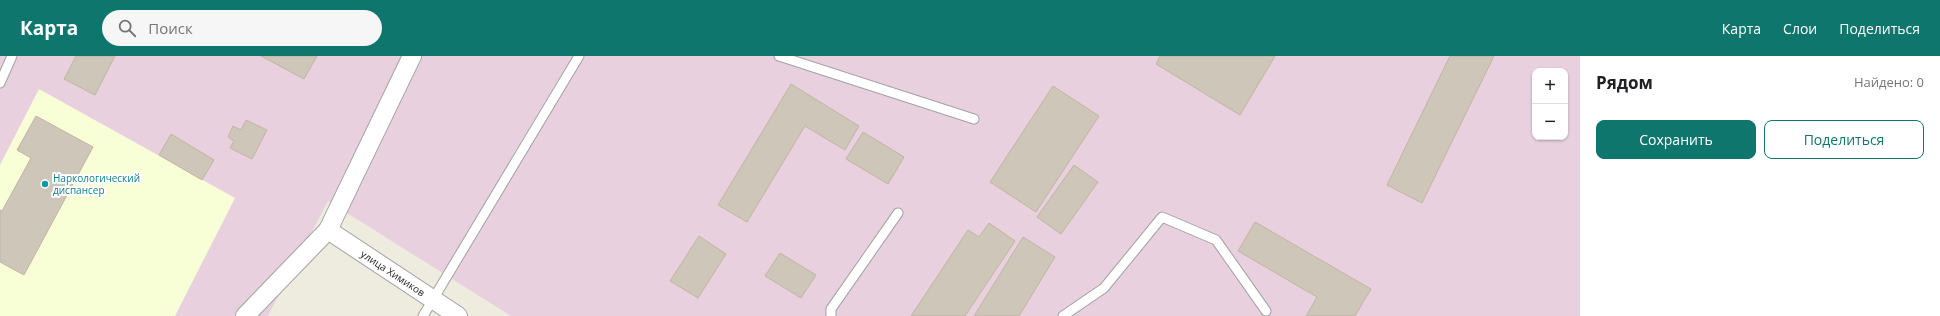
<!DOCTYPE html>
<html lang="ru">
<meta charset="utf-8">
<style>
body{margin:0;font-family:"Open Sans",sans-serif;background:#f6f6f6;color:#202124}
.controls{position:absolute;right:12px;top:12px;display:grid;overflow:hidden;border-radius:8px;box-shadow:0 1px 3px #0004}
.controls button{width:36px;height:36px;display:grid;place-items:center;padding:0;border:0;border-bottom:1px solid #e0e0e0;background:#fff;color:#202124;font:20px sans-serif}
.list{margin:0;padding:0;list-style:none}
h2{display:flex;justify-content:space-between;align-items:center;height:52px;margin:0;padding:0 16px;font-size:17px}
h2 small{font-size:13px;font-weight:400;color:#757577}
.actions{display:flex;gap:8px;padding:12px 16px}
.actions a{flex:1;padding:9px 0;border:1px solid #0f766e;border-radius:8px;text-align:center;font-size:14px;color:#0f766e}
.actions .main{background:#0f766e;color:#fff}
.icon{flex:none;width:22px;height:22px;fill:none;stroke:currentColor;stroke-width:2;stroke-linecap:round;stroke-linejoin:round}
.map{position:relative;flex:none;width:1580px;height:260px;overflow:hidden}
header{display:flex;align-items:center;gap:24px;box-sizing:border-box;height:56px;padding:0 20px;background:#0f766e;color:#fff}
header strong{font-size:19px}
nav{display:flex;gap:22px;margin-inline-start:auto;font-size:14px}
.search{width:280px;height:36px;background:#f6f6f6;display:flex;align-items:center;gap:10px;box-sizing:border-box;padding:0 14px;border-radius:22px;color:#757577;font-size:15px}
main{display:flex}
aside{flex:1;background:#fff}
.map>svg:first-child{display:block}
.industrial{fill:#e8d0df;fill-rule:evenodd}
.education{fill:#f8ffd7}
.building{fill:#cec6b8;stroke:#c1b5a0}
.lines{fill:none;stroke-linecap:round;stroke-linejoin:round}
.lane-casing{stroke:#a2a2a2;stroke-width:11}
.street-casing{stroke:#a2a2a2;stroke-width:20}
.lane{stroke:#fff;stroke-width:9}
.street{stroke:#fff;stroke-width:18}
.culture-dot{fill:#0f9aa8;stroke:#fff;stroke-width:1.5}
.labels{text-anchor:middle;stroke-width:4;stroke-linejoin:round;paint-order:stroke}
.culture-label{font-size:10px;fill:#0d838f;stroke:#fff;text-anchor:start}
.street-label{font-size:10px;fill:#1b1b1b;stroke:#fff}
</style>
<header>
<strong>Карта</strong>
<div class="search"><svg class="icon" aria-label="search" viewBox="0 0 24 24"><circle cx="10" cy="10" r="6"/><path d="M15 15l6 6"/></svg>Поиск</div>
<nav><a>Карта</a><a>Слои</a><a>Поделиться</a></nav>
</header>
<main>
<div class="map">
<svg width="1580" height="260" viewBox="0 0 1580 260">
<rect width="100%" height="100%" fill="#eeecdf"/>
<path class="industrial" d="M0 0H1580V260H511L328 145 268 260H0ZM1535 15H1565V81H1535Z"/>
<path class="education" d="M39 33 235 142 175 260H0V109Z"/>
<path class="building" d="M76 0H115L95 39 64 23Z
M261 0H317L304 23Z
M1160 0H1275L1240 59 1156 8Z
M1450 0H1494L1422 147 1387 129Z
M791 28 859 70 845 94 805 70 747 166 718 149Z
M1053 30 1099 60 1036 156 990 126Z
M36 60 93 91 24 219 0 206V154L2 155 31 102 17 94Z
M246 64 267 74 252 103 230 92 234 85 228 81 233 70 241 74Z
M863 76 904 101 888 128 846 103Z
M171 78 214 104 202 124 159 99Z
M1074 109 1098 126 1061 178 1037 161Z
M1255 166 1371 233 1355 260H1306L1317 241 1238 195Z
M989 167 1015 185 965 260H911L968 174 979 181Z
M699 180 726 198 698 242 670 225Z
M1023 181 1055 201 1019 260H974Z
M780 197 816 219 801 242 765 220Z"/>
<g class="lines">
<defs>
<path id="lane" d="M779 0 974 63
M0 27 12 0
M423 260 579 0
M831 260V253L898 157
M1063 260 1104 232 1162 161 1216 184 1266 255"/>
<g id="street">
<path id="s1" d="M328 174 458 260"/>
<path d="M245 260 328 174 412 0"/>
</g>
</defs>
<use href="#lane" class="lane-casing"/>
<use href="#street" class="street-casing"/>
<use href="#lane" class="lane"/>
<use href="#street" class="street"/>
</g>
<circle class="culture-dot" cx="45" cy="128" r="4"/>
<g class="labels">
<g class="culture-label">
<text x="53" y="126">Наркологический<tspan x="53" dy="12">диспансер</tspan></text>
</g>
<g class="street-label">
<text dy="4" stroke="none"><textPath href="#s1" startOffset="78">улица Химиков</textPath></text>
</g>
</g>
</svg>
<div class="controls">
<button>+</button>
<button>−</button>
</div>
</div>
<aside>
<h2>Рядом<small>Найдено: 0</small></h2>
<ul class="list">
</ul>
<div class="actions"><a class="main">Сохранить</a><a>Поделиться</a></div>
</aside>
</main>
